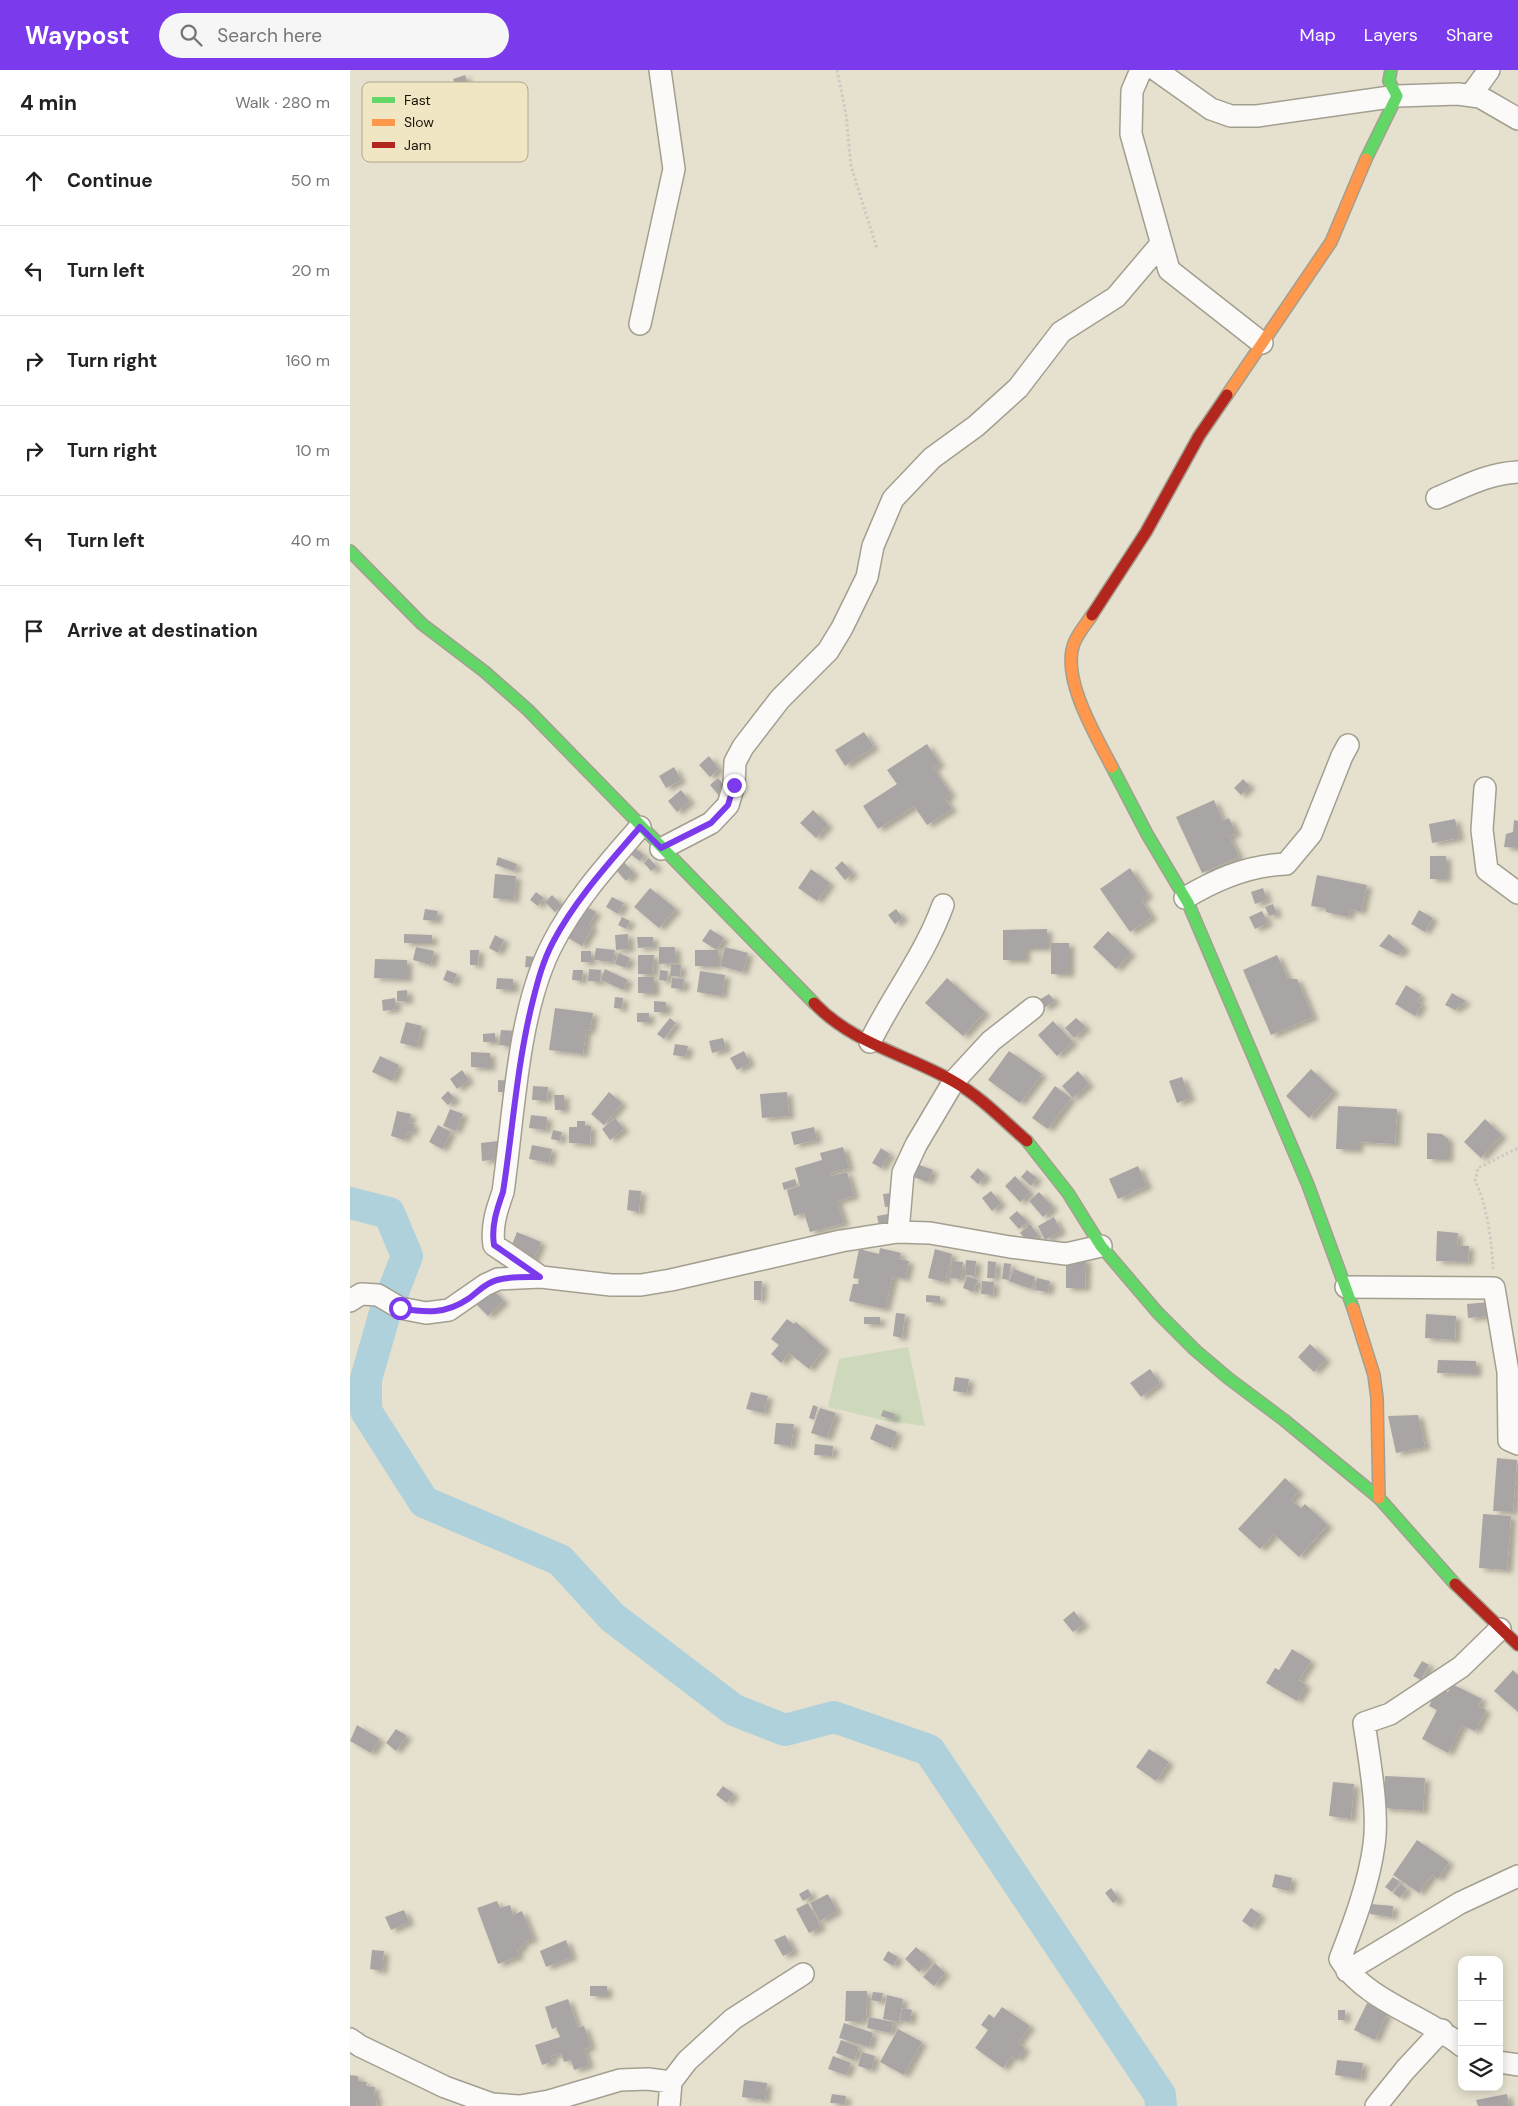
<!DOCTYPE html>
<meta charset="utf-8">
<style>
body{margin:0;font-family:"DM Sans",sans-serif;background:#f6f6f6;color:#222}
.controls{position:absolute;right:15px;bottom:15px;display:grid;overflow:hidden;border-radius:10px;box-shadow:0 2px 12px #0003}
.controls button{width:45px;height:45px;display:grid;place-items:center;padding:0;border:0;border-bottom:1px solid #e0e0e0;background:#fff;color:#222;font:25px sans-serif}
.stop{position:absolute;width:15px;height:15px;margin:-11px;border:4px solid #7c3aed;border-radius:50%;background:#fff}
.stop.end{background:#7c3aed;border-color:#fff;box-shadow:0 1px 5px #0008}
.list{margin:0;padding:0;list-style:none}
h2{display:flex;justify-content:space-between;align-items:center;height:65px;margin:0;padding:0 20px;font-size:21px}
h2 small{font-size:16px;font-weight:400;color:#767676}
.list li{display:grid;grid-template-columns:32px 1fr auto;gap:15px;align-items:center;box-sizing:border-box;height:90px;padding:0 20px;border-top:1px solid #e0e0e0}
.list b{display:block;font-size:19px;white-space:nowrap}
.list em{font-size:16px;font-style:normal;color:#767676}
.icon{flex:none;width:28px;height:28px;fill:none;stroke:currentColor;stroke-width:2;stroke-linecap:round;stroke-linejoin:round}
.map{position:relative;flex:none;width:1168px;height:2036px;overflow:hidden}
header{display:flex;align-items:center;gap:30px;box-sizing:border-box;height:70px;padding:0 25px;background:#7c3aed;color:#fff}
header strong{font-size:24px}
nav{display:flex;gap:28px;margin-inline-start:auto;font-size:18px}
.search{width:350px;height:45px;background:#f6f6f6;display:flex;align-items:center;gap:12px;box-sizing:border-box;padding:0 18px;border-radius:28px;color:#767676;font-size:19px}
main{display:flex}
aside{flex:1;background:#fff}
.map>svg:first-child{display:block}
.green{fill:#ced9bc}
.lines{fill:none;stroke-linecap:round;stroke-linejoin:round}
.river{stroke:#afd1db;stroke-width:32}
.building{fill:#aaa5a5;filter:url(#shadow)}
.street-casing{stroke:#a39f90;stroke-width:24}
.fast-casing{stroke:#a39f90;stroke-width:14}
.slow-casing{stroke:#a39f90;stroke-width:14}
.jam-casing{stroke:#a39f90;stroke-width:14}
.path{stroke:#cccac5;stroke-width:3;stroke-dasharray:2.5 2.5;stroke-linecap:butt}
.street{stroke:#fbfaf8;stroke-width:21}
.fast{stroke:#63d668;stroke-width:11}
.slow{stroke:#ff974d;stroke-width:11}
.jam{stroke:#b3261e;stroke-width:11}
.route{stroke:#7c3aed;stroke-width:6}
.key{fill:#f1e6c3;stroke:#b0a78b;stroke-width:1}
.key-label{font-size:14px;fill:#191509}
</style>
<header>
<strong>Waypost</strong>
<div class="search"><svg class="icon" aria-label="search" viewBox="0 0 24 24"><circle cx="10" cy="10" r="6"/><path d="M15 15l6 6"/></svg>Search here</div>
<nav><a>Map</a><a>Layers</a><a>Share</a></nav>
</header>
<main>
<aside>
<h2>4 min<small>Walk · 280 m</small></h2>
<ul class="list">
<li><svg class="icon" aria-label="ahead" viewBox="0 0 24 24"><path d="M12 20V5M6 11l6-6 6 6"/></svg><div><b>Continue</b></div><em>50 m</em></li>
<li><svg class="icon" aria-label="left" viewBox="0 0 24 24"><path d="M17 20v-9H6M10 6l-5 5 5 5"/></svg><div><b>Turn left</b></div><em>20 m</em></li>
<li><svg class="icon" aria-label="right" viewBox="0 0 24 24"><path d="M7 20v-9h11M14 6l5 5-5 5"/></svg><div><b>Turn right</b></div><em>160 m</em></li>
<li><svg class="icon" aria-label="right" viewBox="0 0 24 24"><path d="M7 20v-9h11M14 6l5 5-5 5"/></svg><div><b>Turn right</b></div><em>10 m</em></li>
<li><svg class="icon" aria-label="left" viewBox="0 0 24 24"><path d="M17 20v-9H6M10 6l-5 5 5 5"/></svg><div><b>Turn left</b></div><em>40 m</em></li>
<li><svg class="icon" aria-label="arrive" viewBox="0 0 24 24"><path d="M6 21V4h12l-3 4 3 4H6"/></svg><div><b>Arrive at destination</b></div></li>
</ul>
</aside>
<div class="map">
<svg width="1168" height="2036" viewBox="0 0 1168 2036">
<defs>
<filter id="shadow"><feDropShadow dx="5.5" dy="3" stdDeviation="2.5" flood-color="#0004"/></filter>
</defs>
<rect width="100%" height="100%" fill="#e6e0ce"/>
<path class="green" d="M558 1277 575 1356 537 1351 478 1337 489 1289Z"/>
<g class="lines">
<path class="river" d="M0 1133 39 1143 57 1186 35 1243 16 1309V1341L74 1432 210 1490 262 1547 384 1640 435 1660 484 1647 579 1680 810 2025 811 2036"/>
</g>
<path class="building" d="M115 5 118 14 106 18 103 9Z
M514 662 524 677 495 696 485 680Z
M577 674 590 694 583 698 601 724 595 729 602 739 577 755 564 736 528 759 513 736 547 714 537 700Z
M359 686 369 699 360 707 349 695Z
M324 697 331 710 316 718 309 706Z
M368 708 379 721 371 728 360 715Z
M893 709 900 716 891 725 884 718Z
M331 720 340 731 327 742 318 731Z
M864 730 873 751 879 748 886 763 879 766 889 787 852 803 826 747Z
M463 740 478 755 466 768 450 753Z
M1105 749 1109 768 1082 773 1079 754Z
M1164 750 1168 751V778L1154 777 1156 764 1163 762Z
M281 775 294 785 290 791 276 781Z
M1080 786H1096V809H1080Z
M148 787 167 794 164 801 146 795Z
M299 788 307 797 301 801 294 793Z
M492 791 503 803 495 810 485 798Z
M274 792 284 803 276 811 265 799Z
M780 798 798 825 791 830 802 847 780 862 750 819Z
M461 799 480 813 467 831 448 818Z
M145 804 166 806 164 830 143 828Z
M967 805 1017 815 1011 842 1000 839 998 847 976 842V838L961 836Z
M300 818 326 839 309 858 284 837Z
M913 818 917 830 905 834 901 822Z
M186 822 194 828 188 836 180 830Z
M202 825 212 835 205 842 195 832Z
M262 827 274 833 268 844 256 837Z
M923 834 927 844 919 846 915 837Z
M233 835 246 842 239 855 243 857 232 876 215 866Z
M75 839 88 841 86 851 73 850Z
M546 839 553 848 545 854 538 845Z
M1069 840 1083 848 1075 862 1061 854Z
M912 841 918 853 905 859 899 847Z
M272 847 280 851 276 859 268 855Z
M360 859 374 868 367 880 352 871Z
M697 859V878H675V890H653V860Z
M758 861 781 883 766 899 743 877Z
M54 864 82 865V873H54Z
M278 864 279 879 266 880 265 865Z
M1039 864 1055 878 1048 885 1029 876Z
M145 865 154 870 148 883 139 878Z
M287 867H303V877L288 878Z
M701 873H719V904H701Z
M66 877 84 881 81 895 63 890Z
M309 877H325L326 893 309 894Z
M375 877 398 883 393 902 370 896Z
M246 878 265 880 263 892 244 890Z
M120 880H129L128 895H120Z
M345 880H368V896H345Z
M231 881H241V892H231Z
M269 883 280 888 276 898 265 894Z
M288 885H304L303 904H288Z
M927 885 938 909H947L963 947 921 965 893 900Z
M176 886 186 887 185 898 175 897Z
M25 889 57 890V909L24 908Z
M321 895H331L330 906H320Z
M239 899 251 900 250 912 238 911Z
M255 899 278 910 273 920 251 910Z
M97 900 107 904 103 914 93 910Z
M223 900H233L232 911 222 910Z
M310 900 318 901 317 911 309 910Z
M350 901 375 905 372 926 347 922Z
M288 907H304V923H288Z
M147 908 163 909V920L146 919Z
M322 908 334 909 333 919 321 918Z
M597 908 635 942 613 966 575 933Z
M1056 915 1071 925 1067 931 1072 934 1065 946 1045 934Z
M57 920 58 931H47V921Z
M1102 923 1116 931 1105 940 1095 935Z
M699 924 705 931 694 938 689 930Z
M265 927 273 928 272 939 264 938Z
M45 928 46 939 33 941 32 930Z
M304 931 316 932V942H304Z
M205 938 243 943 240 961 236 960 233 984 199 980Z
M287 943H299V952H287Z
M320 948 326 953 314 969 307 964Z
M726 948 736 957 724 968 715 958Z
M703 951 723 972 707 986 688 965Z
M56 952 72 956 67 977 50 973Z
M151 960 170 961 169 977 149 975Z
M145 963V972H133V964Z
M373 968 376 979 362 983 359 971Z
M325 974 338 976 336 987 323 985Z
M394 981 400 993 387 1000 380 988Z
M659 981 692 1004 670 1033 638 1010Z
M121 982 140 983V998L121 997Z
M30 986 49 995 42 1011 22 1002Z
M961 999 984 1021 959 1048 936 1026Z
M112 1000 119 1010 107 1019 100 1009Z
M728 1001 739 1014 723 1028 712 1016Z
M832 1007 840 1028 827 1033 819 1011Z
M148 1010 164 1011 163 1022H148Z
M183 1016 198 1017 197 1030H182Z
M705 1016 721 1028 698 1059 682 1048Z
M98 1021 105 1028 98 1035 91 1028Z
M259 1022 272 1033 254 1055 241 1044Z
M437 1022 439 1046 412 1048 410 1024Z
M204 1025H214V1040H205Z
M988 1036 1047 1039 1045 1074 1008 1072V1080L986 1079Z
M100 1039 113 1044 106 1061 93 1056Z
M47 1041 61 1044 59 1053 64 1054 62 1063 57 1062 55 1070 41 1066Z
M181 1045 197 1047 196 1060 179 1058Z
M265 1048 274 1059 260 1070 252 1059Z
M1135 1049 1152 1065 1131 1088 1114 1072Z
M227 1051H235V1056H241L240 1074 219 1073V1057H227Z
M88 1055 101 1062 92 1079 79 1072Z
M464 1057 467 1070 444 1075 441 1062Z
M203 1060 212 1062 210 1071 201 1069Z
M1077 1063 1092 1064 1098 1069V1089H1077Z
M148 1071 149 1089 132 1091 131 1073Z
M182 1075 202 1079 199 1093 179 1089Z
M493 1077 499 1098 480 1103 481 1106 497 1102 504 1126 487 1131 494 1153 460 1162 454 1143 444 1146 437 1120 450 1116 445 1098 472 1090 470 1083Z
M531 1078 540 1084 531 1098 522 1093Z
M567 1094 583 1100 578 1112 563 1107Z
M788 1096 797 1116 768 1129 759 1109Z
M628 1098 636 1106 628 1114 620 1107Z
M677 1100 687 1108 681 1116 671 1107Z
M665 1106 680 1122 670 1132 655 1116Z
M445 1109 447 1116 434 1120 432 1113Z
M279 1120 291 1121 289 1142 277 1140Z
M641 1121 651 1133 642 1141 632 1128Z
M689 1122 703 1137 693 1147 679 1131Z
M543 1123 545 1136 535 1137 533 1124Z
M667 1141 678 1152 669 1159 659 1148Z
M544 1143 546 1151 529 1155 527 1146Z
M704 1147 711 1161 695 1170 688 1156Z
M680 1154 688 1165 679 1173 670 1163Z
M1087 1161 1108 1163 1107 1175 1119 1176 1118 1192 1086 1191Z
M167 1162 191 1172 183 1191 159 1182Z
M530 1178 551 1183 549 1189 559 1191 555 1209 543 1206 535 1239 499 1231 503 1214H508L509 1209 503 1208 509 1179 529 1184Z
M585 1179 602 1184 595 1212 578 1208Z
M716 1189H736L735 1218H716Z
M616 1190 626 1191 625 1206 615 1205Z
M602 1191 613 1192 611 1209 600 1208Z
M638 1191 646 1192 645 1208H637Z
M654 1193 661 1194 659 1210 652 1209Z
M664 1199 685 1207 681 1219 659 1211Z
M617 1206 628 1210 623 1222 613 1218Z
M687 1208 700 1211 698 1222 685 1220Z
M404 1211H412L411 1230H404Z
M632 1211 644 1212 643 1225 631 1224Z
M141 1218 154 1231 138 1246 125 1233Z
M576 1225 590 1226V1233L576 1232Z
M1140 1232 1141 1246 1118 1248 1117 1234Z
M546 1243 555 1244 552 1268 543 1266Z
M1076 1244 1106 1246 1105 1270 1075 1268Z
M514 1247H530V1254H514Z
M437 1249 444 1254 446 1252 475 1278 459 1299 439 1283 431 1293 421 1284 429 1275 421 1269Z
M960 1274 976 1289 964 1302 948 1287Z
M1088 1290 1126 1291V1304L1087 1303Z
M800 1299 810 1313 791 1327 780 1313Z
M605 1307 619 1309 617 1323 603 1321Z
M401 1322 418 1326 414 1343 396 1339Z
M463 1335 468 1337 464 1350 459 1348Z
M470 1338 486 1343 477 1368 461 1363Z
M533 1340 545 1344 543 1350 531 1346Z
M1068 1345 1075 1377 1046 1383 1038 1346Z
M426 1353 444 1354 441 1376 424 1374Z
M526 1354 547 1362 541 1378 520 1369Z
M465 1374 483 1376 482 1386 464 1385Z
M1147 1388 1167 1390 1163 1442 1143 1441Z
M935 1408 949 1421 941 1430 951 1438 955 1434 978 1455 949 1487 924 1464 910 1479 888 1459Z
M1133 1444 1161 1446 1157 1500 1129 1498Z
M724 1541 734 1554 723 1562 713 1550Z
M942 1579 961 1591 949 1610 956 1615 947 1631 916 1613 925 1598 929 1600Z
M1072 1591 1079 1595 1071 1610 1063 1606Z
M1163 1600 1168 1605V1642L1144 1621Z
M1102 1614 1132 1629 1128 1636 1136 1640 1125 1661 1112 1655 1098 1683 1072 1669 1087 1640 1079 1636 1088 1617 1098 1622Z
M7 1655 30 1669 21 1683 0 1671Z
M46 1659 57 1666 46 1681 36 1673Z
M799 1679 819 1692 806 1711 786 1697Z
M1035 1706 1075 1708 1073 1741 1033 1738Z
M983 1712 1004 1714 1001 1749 979 1746Z
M373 1716 384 1724 377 1733 366 1725Z
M1067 1770 1099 1792 1088 1809 1082 1805 1069 1823 1043 1805Z
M925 1804 942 1808 939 1821 922 1817Z
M1043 1807 1050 1812 1042 1822 1035 1817Z
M1051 1814 1057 1819 1050 1828 1043 1823Z
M761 1818 769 1829 763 1833 755 1823Z
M458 1819 462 1826 453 1831 449 1824Z
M478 1824 487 1841 470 1851 460 1833Z
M147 1831 150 1838 160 1835 163 1845 172 1841 183 1869 172 1873 173 1877 167 1880 169 1886 148 1894 127 1838Z
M458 1833 471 1857 459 1863 446 1839Z
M1021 1834 1043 1836 1042 1847 1020 1844Z
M901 1838 911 1845 902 1858 892 1851Z
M54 1840 59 1852 41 1860 35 1847Z
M435 1865 444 1881 433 1886 424 1870Z
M216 1870 222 1887 196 1897 190 1881Z
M566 1877 581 1890 569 1902 555 1889Z
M22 1880 34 1881 32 1901 20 1899Z
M538 1881 548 1887 543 1896 533 1890Z
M585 1893 595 1903 584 1916 573 1907Z
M240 1916H257V1926H240Z
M496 1921H517L516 1946H513L512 1952 495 1951Z
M523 1922 533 1923 531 1932 521 1930Z
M537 1925 553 1929 549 1952 533 1949Z
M218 1929 228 1958 234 1956 241 1977 234 1979 239 1995 224 2000 221 1990 214 1992 211 1983 201 1986 203 1991 192 1995 185 1975 210 1967 206 1957 202 1959 195 1937Z
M1017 1933 1037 1943 1025 1970 1004 1960Z
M652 1937 680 1956 668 1973 675 1978 667 1990 662 1986 653 1998 625 1978 638 1960 631 1955 639 1944 644 1948Z
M553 1938 562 1940 560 1952 550 1950Z
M988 1940H995V1950H988Z
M519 1947 543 1952 541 1963 517 1958Z
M494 1953 523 1963 519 1977 489 1968Z
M548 1959 572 1972 554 2005 530 1992Z
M491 1970 509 1977 504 1990 486 1983Z
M512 1982 525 1986 521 2000 508 1996Z
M483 1986 501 1993 496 2005 478 1999Z
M987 1990 1013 1993 1011 2009 985 2005Z
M0 2005 8 2006V2011L17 2012 16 2016 25 2017 24 2026H27L26 2036H0Z
M394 2010 417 2013 415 2030 392 2027Z
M482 2024 496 2026 495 2034 480 2033Z
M1157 2024 1159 2036H1128L1126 2030Z"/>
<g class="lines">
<defs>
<path id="street" d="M791 0 782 21 781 64 819 200 912 273
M806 0 861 39 881 46H907L1047 26 1108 24 1130 27 1168 49
M1121 25 1139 0
M290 254 324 99 310 0
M1087 428C1116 416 1136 404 1168 402
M1135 718 1132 760 1137 800 1168 823
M311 779 361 753 378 735 384 715 385 692 393 677 430 629 478 581 492 558 517 507 523 476 543 429 582 388 626 356 668 318 711 262 766 227 811 174
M835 828C866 809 900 795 936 794L961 764 992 686 998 675
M520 972C543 925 575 885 593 835
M548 1162 553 1103 566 1075 604 1011 641 971 683 938
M191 1207 144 1175C141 1156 147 1139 153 1122 164 1046 167 941 203 873 225 830 259 793 290 757
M996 1217 1144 1218 1158 1302 1159 1370 1168 1374
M0 1231 11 1224 28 1225 50 1238 76 1243 99 1240 135 1215 148 1209 191 1207 261 1215H291L321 1210 491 1171 548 1162 580 1163 660 1177 716 1184 751 1176
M997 1901 1110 1833 1168 1806
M0 1969 10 1976 95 2017 142 2034 169 2036
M1112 1976C1075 1946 1014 1930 990 1889 1004 1853 1019 1813 1024 1775 1029 1741 1019 1687 1014 1653L1040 1644 1111 1597 1150 1559
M1149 1992 1168 1995
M170 2036 199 2031 270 2010 298 2009 321 2012
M319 2036 321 2012 337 1991 383 1949 453 1904
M1026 2036 1055 2000 1092 1960"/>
<path id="fast" d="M1016 89 1047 26 1039 11 1041 0
M0 481 72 554 135 602 178 640 464 933
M762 697 797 764 838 833 958 1115 1003 1238
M677 1071 718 1123 751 1176 808 1243 845 1280 878 1308 934 1350 1029 1428 1105 1514"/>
<path id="slow" d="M877 325 981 172 1016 89
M742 545C736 554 729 562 725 571 709 605 746 666 762 697
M1003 1238 1024 1305 1027 1328 1029 1428"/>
<path id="jam" d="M742 545 796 462 849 366 877 325
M464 933C503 974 556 984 603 1011 630 1026 654 1051 677 1071
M1105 1514 1168 1575"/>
</defs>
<use href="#street" class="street-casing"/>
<use href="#fast" class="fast-casing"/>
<use href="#slow" class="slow-casing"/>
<use href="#jam" class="jam-casing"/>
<path class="path" d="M487 0 496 44 501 96 527 179
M1143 1199C1142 1174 1137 1133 1125 1111L1128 1098 1168 1078"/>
<use href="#street" class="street"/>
<use href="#fast" class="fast"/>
<use href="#slow" class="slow"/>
<use href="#jam" class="jam"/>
</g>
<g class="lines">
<path class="route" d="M50 1238C76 1243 96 1244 118 1229 128 1222 135 1213 147 1210 161 1206 176 1207 190 1207L144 1175C141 1156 147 1139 153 1122 163 1058 167 993 183 930 188 910 193 891 203 872 225 830 259 793 290 757L311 778 361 753 378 735 384 715"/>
</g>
<rect x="12" y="12" width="166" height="80" rx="8" class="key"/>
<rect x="22" y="27" width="23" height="6" fill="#63d668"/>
<rect x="22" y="49" width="23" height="7" fill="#ff974d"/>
<rect x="22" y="72" width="23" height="6" fill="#b3261e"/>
<g class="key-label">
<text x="54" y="35">Fast</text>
<text x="54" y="57">Slow</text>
<text x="54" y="80">Jam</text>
</g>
</svg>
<div class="controls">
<button>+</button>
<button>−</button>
<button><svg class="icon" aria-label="layers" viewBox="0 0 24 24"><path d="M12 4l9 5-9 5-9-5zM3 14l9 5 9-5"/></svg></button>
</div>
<div class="stop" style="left:50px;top:1238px"></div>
<div class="stop end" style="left:384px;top:715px"></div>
</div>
</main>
